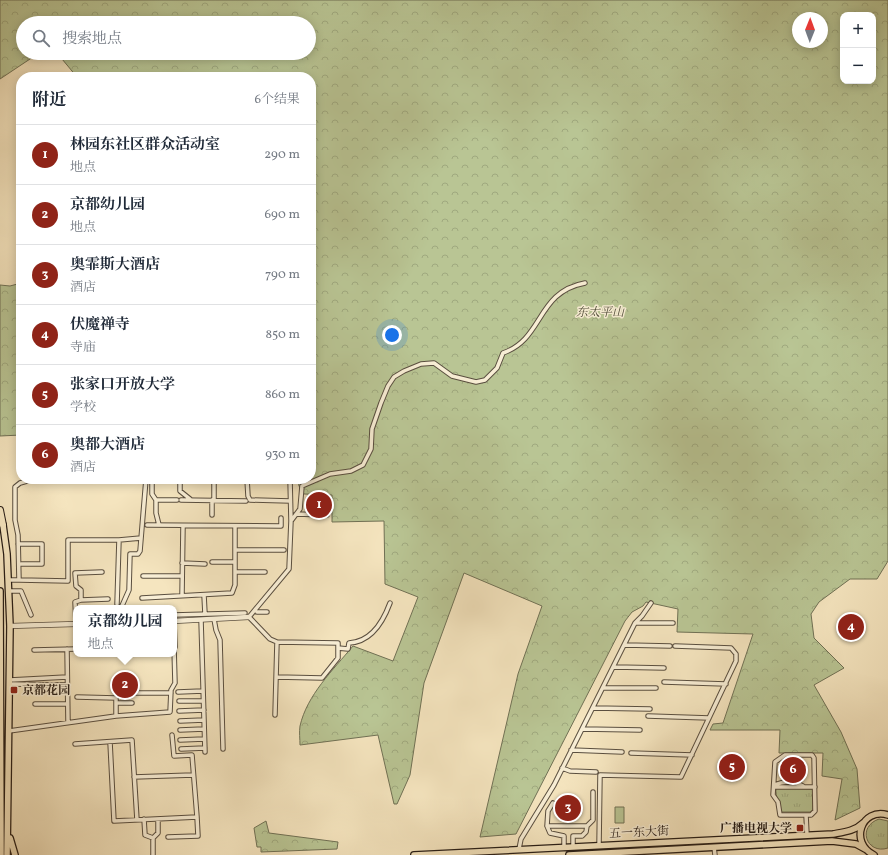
<!DOCTYPE html>
<html lang="zh">
<meta charset="utf-8">
<style>
body{margin:0;font-family:Vollkorn,"Noto Serif SC",serif;background:#f6f6f7;color:#1f2937}
.controls{position:absolute;right:12px;top:12px;display:grid;overflow:hidden;border-radius:8px;box-shadow:0 2px 10px #0003}
.controls button{width:36px;height:36px;display:grid;place-items:center;padding:0;border:0;border-bottom:1px solid #e0e1e3;background:#fff;color:#1f2937;font:20px sans-serif}
.compass{position:absolute;left:792px;top:12px;width:36px;height:36px;border-radius:50%;background:#fff;box-shadow:0 2px 10px #0003;rotate:1deg}
.you{position:absolute;left:392px;top:335px;width:14px;height:14px;margin:-10px;border:3px solid #fff;border-radius:50%;background:#1a73e8;box-shadow:0 0 0 6px #1a73e833}
.badge{display:grid;place-items:center;width:26px;height:26px;border-radius:50%;background:#8f2418;color:#fff;font-size:13px;font-weight:700}
.pin{position:absolute;translate:-50% -50%;border:2px solid #fff;box-shadow:0 1px 4px #0006}
.popup{position:absolute;left:73px;top:605px;width:104px;height:52px;box-sizing:border-box;display:grid;place-content:center;border-radius:8px;background:#fff;filter:drop-shadow(0 1px 3px #0005);font-size:13px;white-space:nowrap;color:#747a83}
.popup b{font-size:15px;color:#1f2937}
.popup::after{content:'';position:absolute;left:50%;top:100%;margin-left:-8px;border:8px solid transparent;border-top-color:#fff}
.list{margin:0;padding:0;list-style:none}
h2{display:flex;justify-content:space-between;align-items:center;height:52px;margin:0;padding:0 16px;font-size:17px}
h2 small{font-size:13px;font-weight:400;color:#747a83}
.list li{display:grid;grid-template-columns:26px 1fr auto;gap:12px;align-items:center;box-sizing:border-box;height:60px;padding:0 16px;border-top:1px solid #e0e1e3}
.list b{display:block;font-size:15px;white-space:nowrap}
.list p{margin:0;font-size:13px;white-space:nowrap;color:#747a83}
.list em{font-size:13px;font-style:normal;color:#747a83}
.icon{flex:none;width:22px;height:22px;fill:none;stroke:currentColor;stroke-width:2;stroke-linecap:round;stroke-linejoin:round}
.map{position:relative;flex:none;width:888px;height:855px;overflow:hidden}
.search{position:absolute;background:#fff;box-shadow:0 2px 10px #0003;left:16px;top:16px;width:300px;height:44px;display:flex;align-items:center;gap:10px;box-sizing:border-box;padding:0 14px;border-radius:22px;color:#747a83;font-size:15px}
.panel{position:absolute;background:#fff;box-shadow:0 2px 10px #0003;left:16px;top:72px;width:300px;height:412px;border-radius:16px}
.map>svg:first-child{display:block}
.grass{fill:url(#grass-tufts);stroke:#707155}
.forest{fill:url(#forest-crowns);stroke:#707155;fill-rule:evenodd}
.green{fill:#b9c594;stroke:#707155}
.lines{fill:none;stroke-linecap:round;stroke-linejoin:round}
.minor-casing{stroke:#5a4f40;stroke-width:5.5}
.tertiary-casing{stroke:#5a4f40;stroke-width:6}
.primary-casing{stroke:#271d16;stroke-width:8}
.trunk-casing{stroke:#271d16;stroke-width:8}
.minor{stroke:#f8eed5;stroke-width:3.5}
.tertiary{stroke:#f8eed5;stroke-width:4.5}
.primary{stroke:#f5e5bf;stroke-width:5.5}
.trunk{stroke:#f5e5bf;stroke-width:6}
.poi-dot{fill:#8f2418;stroke:#f8eed5;stroke-width:1.5}
.labels{text-anchor:middle;stroke-width:3;stroke-linejoin:round;paint-order:stroke}
.park-label{font-size:12px;font-style:italic;fill:#534f3c;stroke:#f8eed5}
.poi-label{font-size:12px;font-weight:bold;fill:#271d16;stroke:#f8eed5;text-anchor:start}
.street-label{font-size:12px;fill:#271d16;stroke:#f8eed5}
</style>
<div class="map">
<svg width="888" height="855" viewBox="0 0 888 855">
<defs>
<pattern id="grass-tufts" width="24" height="20" patternUnits="userSpaceOnUse"><rect width="24" height="20" fill="#b9c594"/><path d="M3 7l-1-3M5 7V3M7 7l1-3M15 17l-1-3M17 17v-4M19 17l1-3" fill="none" stroke="#9fa97f"/></pattern>
<pattern id="forest-crowns" width="20" height="18" patternUnits="userSpaceOnUse"><rect width="20" height="18" fill="#b9c594"/><path d="M2 6a3 3 0 1 1 6 0M12 15a3 3 0 1 1 6 0" fill="none" stroke="#9fa97f"/></pattern>
</defs>
<rect width="100%" height="100%" fill="#f5e5bf"/>
<filter id="stains"><feTurbulence type="fractalNoise" baseFrequency=".005" numOctaves="4"/><feColorMatrix values="0 0 0 0 .2 0 0 0 0 .09 0 0 0 0 .02 0 0 0 .5 -.17"/></filter>
<radialGradient id="worn" r=".72"><stop offset=".6" stop-color="#630" stop-opacity="0"/><stop offset="1" stop-color="#630" stop-opacity=".3"/></radialGradient>
<path class="grass" d="M776 788 813 789V810L810 812H780C780 803 775 797 776 788Z
M879 819 888 821V848C867 855 856 827 879 819Z"/>
<path class="forest" d="M0 0H888V561L877 579H850L819 602 811 614 814 638 844 668 814 685 841 732 857 769 860 808 835 820 842 779 822 776 823 753H779L780 730H710L713 724 723 723 753 634 677 632 678 609 646 602 643 606 632 612 625 621 516 834 480 837 518 674 542 606 464 573 424 683 410 775 397 804H394L378 735 300 745C300 739 299 732 300 726 307 695 333 670 353 646L393 661 418 597 385 584 384 521 332 522V495L304 494 299 486 298 479H311V77H77L57 53H309V23H23V53H39L0 79ZM843 15H873V81H843ZM798 18H822V42H798Z
M21 283V435L0 436V285L10 286Z
M266 821 269 833 338 842 337 849 261 852V847H257L254 828Z"/>
<path class="green" d="M615 807H624V823H615Z"/>
<g class="lines">
<defs>
<path id="minor" d="M152 479V494L156 500V513L159 525
M180 479V491L190 499
M247 479 248 496 250 500 290 501
M290 479 291 521
M156 500H177
M181 500 246 501
M214 500V479
M296 514 327 515
M212 515V500
M147 525 281 526V518
M119 540 141 538
M18 544H42V564H21
M235 550H284
M212 562H235
M182 563 205 564
M102 572 75 573 76 586 81 590V600L108 599
M235 572H265
M143 576H182
M9 580H19L18 535 15 520V487L20 483 34 479
M19 580 68 581V540H119L117 604
M9 591H21L31 615
M182 595 183 526
M204 595 205 614
M142 598 232 593 235 585V526
M121 608 129 590 130 554H138L140 551 146 479
M257 612H267
M174 615 245 613
M214 619 216 630 220 640 223 749
M201 620 205 752
M174 621 175 647
M636 623H673
M76 624 75 602 81 600
M625 645 670 646
M338 648 348 649 349 643C371 642 383 622 390 603
M67 649 68 722
M34 650 76 649
M614 667 664 668
M276 677 322 678 338 658V643L277 642
M10 680 67 677
M664 682 726 684
M10 684 67 685
M603 688H656
M178 692 203 691
M135 693H171
M77 697 116 698V716
M179 701H203
M116 703H132
M35 704H67
M593 708 650 709
M179 711 204 710
M275 715 277 642 270 639 249 617 289 569 291 521 300 509 302 486 330 474 351 471 363 465 371 449 372 429 381 403 388 386 394 377 404 371 421 364 434 363 452 376 476 382 485 380 497 368 503 353C544 339 536 292 585 283
M648 716 709 718
M180 721 204 720
M582 729 640 730
M180 730 204 729
M9 731 116 716 170 712 171 690 175 683 174 647
M180 740 204 739
M110 742 114 821 197 817 192 755 174 756 172 735
M75 744 132 740 137 820
M181 749 205 748
M571 750 622 752
M631 753 692 755
M785 755H812L814 758 815 811 811 815H780L778 802 773 795 775 762Z
M562 768 570 771 596 772
M134 777 193 775
M774 785C784 781 793 780 803 786
M774 787H815
M806 815 807 835
M144 819 145 835 153 838 158 833V819
M547 826 548 811 553 803
M587 826 593 820V792
M168 837 198 836 197 817
M153 838V855
M599 845 600 775 681 777 736 661V654L731 648 675 646
M564 847V836L550 833 547 826H587L586 832 582 836H573V847
M714 847 715 855
M519 849 521 839 554 785 635 623 642 616 651 603"/>
<path id="tertiary" d="M174 621 249 617
M10 626 76 624"/>
<path id="primary" d="M3 525 7 554 10 626 7 855
M0 591 1 855
M10 838 15 855
M414 855 833 834C844 832 855 831 863 823
M569 855 832 841 856 844 867 850
M874 855C849 843 861 807 888 815"/>
<path id="trunk" d="M0 510 3 525"/>
</defs>
<use href="#minor" class="minor-casing"/>
<use href="#tertiary" class="tertiary-casing"/>
<use href="#primary" class="primary-casing"/>
<use href="#trunk" class="trunk-casing"/>
<use href="#minor" class="minor"/>
<use href="#tertiary" class="tertiary"/>
<use href="#primary" class="primary"/>
<use href="#trunk" class="trunk"/>
</g>
<g class="poi-dot">
<rect x="10" y="686" width="8" height="8" rx="2"/>
<rect x="796" y="824" width="8" height="8" rx="2"/>
</g>
<g class="labels">
<g class="park-label">
<text x="600" y="316">东太平山</text>
</g>
<g class="poi-label">
<text x="22" y="694">京都花园</text>
<text x="792" y="832" text-anchor="end">广播电视大学</text>
</g>
<g class="street-label">
<text transform="translate(639 832) rotate(-3)" y="4">五一东大街</text>
</g>
</g>
<rect width="100%" height="100%" filter="url(#stains)"/>
<rect width="100%" height="100%" fill="url(#worn)"/>
</svg>
<div class="controls">
<button>+</button>
<button>−</button>
</div>
<svg class="compass" viewBox="-18 -18 36 36"><path d="M0-13l5 13h-10z" fill="#e53935"/><path d="M0 13l5-13h-10z" fill="#747a83"/></svg>
<div class="you"></div>
<div class="pin badge" style="left:319px;top:505px">1</div>
<div class="pin badge" style="left:125px;top:685px">2</div>
<div class="popup"><b>京都幼儿园</b>地点</div>
<div class="pin badge" style="left:568px;top:808px">3</div>
<div class="pin badge" style="left:851px;top:627px">4</div>
<div class="pin badge" style="left:732px;top:767px">5</div>
<div class="pin badge" style="left:793px;top:770px">6</div>
<div class="search"><svg class="icon" aria-label="search" viewBox="0 0 24 24"><circle cx="10" cy="10" r="6"/><path d="M15 15l6 6"/></svg>搜索地点</div>
<section class="panel">
<h2>附近<small>6个结果</small></h2>
<ul class="list">
<li><span class="badge">1</span><div><b>林园东社区群众活动室</b><p>地点</p></div><em>290 m</em></li>
<li><span class="badge">2</span><div><b>京都幼儿园</b><p>地点</p></div><em>690 m</em></li>
<li><span class="badge">3</span><div><b>奥霏斯大酒店</b><p>酒店</p></div><em>790 m</em></li>
<li><span class="badge">4</span><div><b>伏魔禅寺</b><p>寺庙</p></div><em>850 m</em></li>
<li><span class="badge">5</span><div><b>张家口开放大学</b><p>学校</p></div><em>860 m</em></li>
<li><span class="badge">6</span><div><b>奥都大酒店</b><p>酒店</p></div><em>930 m</em></li>
</ul>
</section>
</div>
